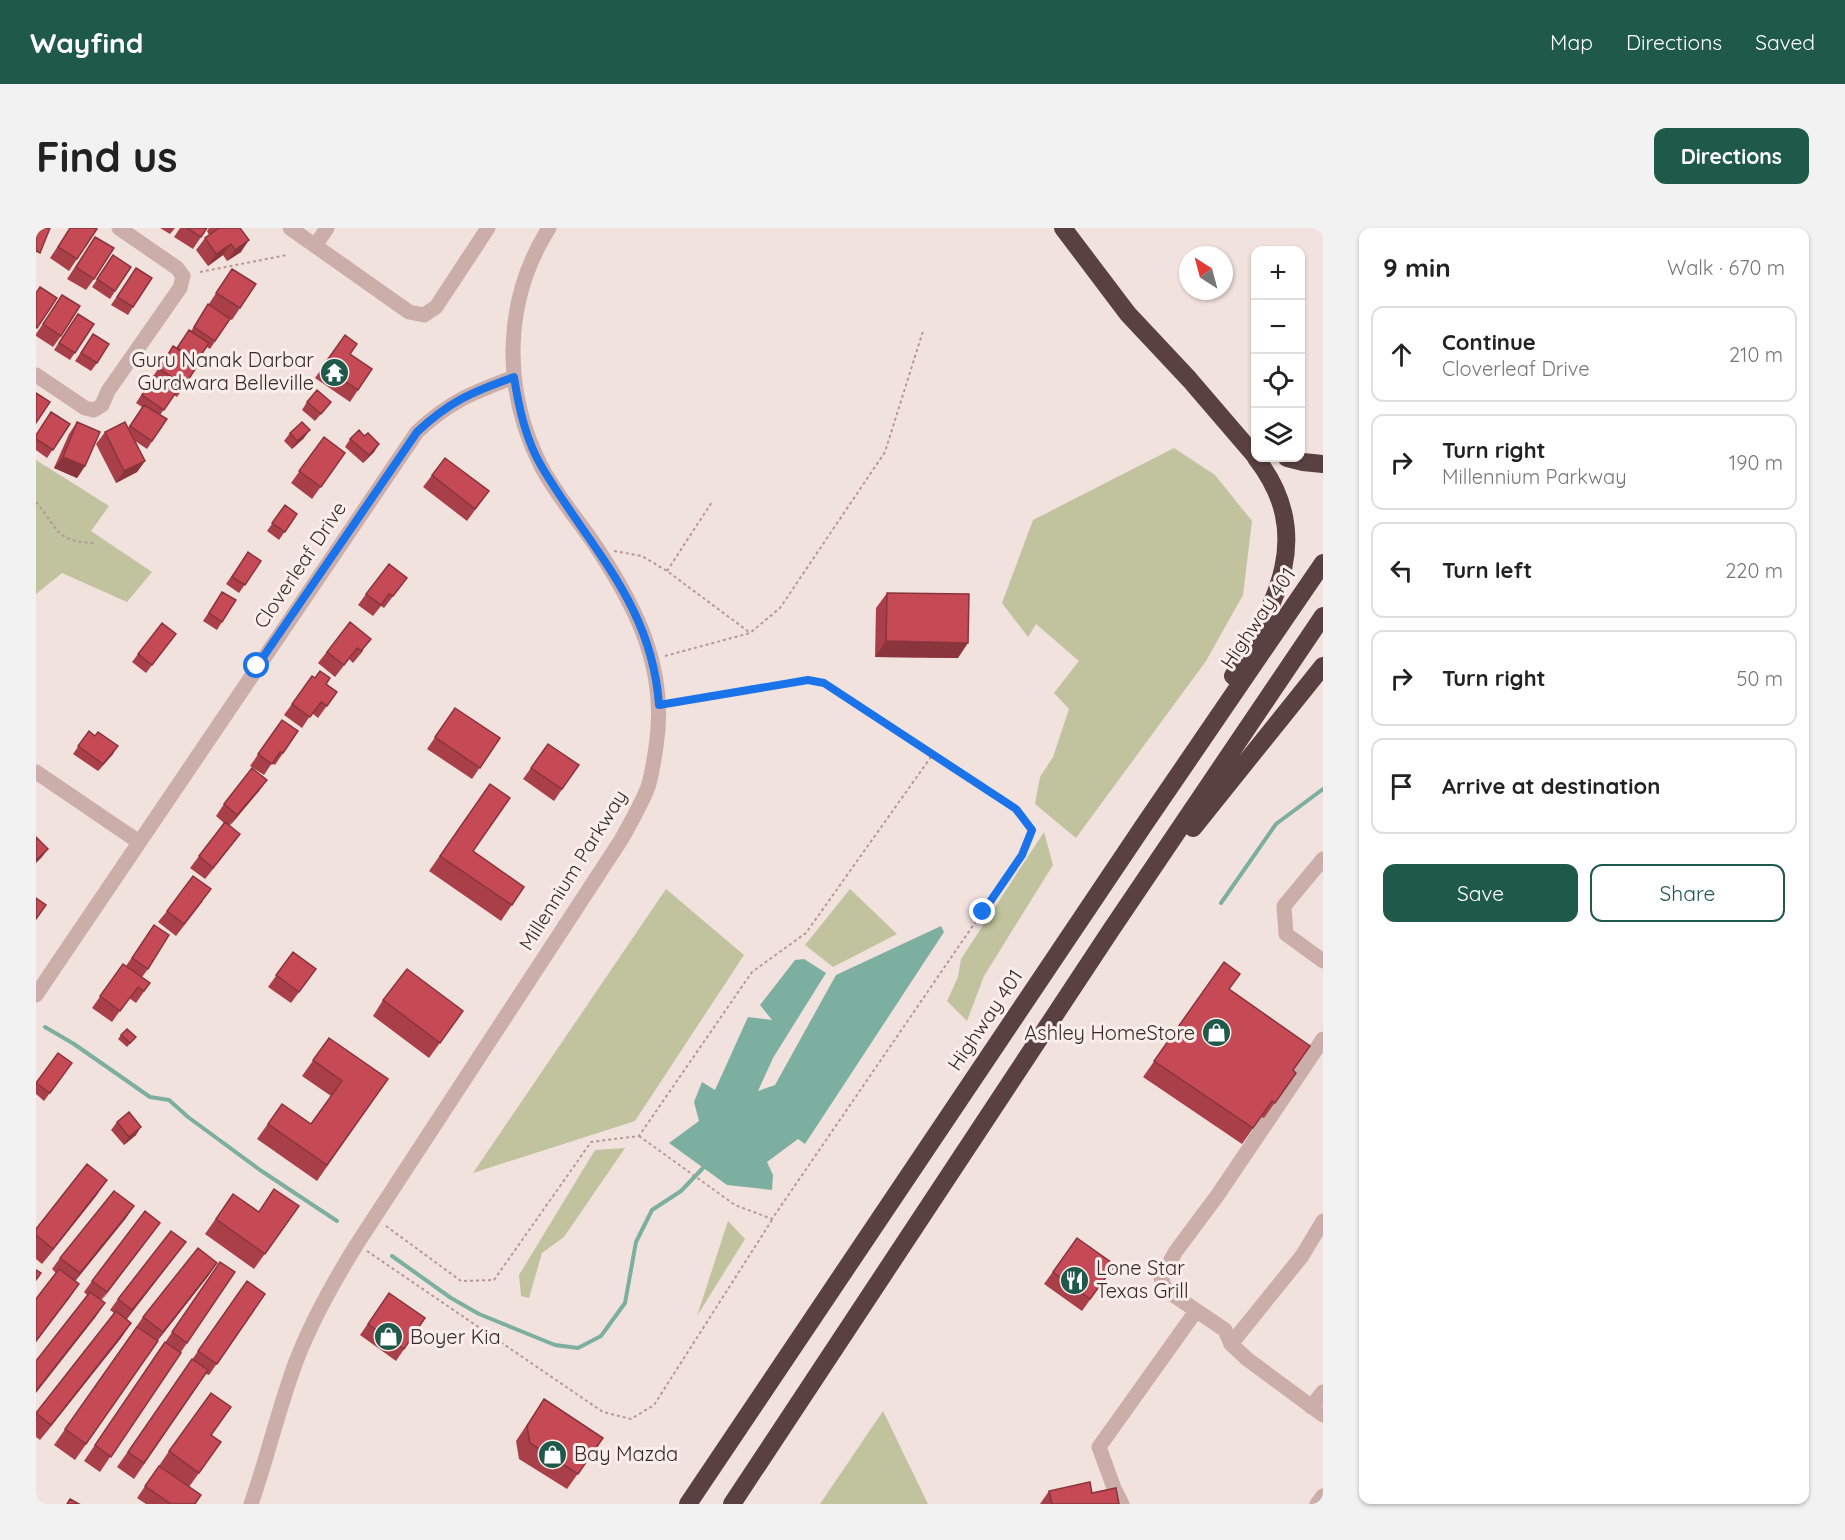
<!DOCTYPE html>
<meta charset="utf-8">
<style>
body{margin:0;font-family:Quicksand,sans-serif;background:#f2f2f2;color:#222}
.controls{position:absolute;right:18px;top:18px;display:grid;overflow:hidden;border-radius:12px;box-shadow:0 2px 4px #0004}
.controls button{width:54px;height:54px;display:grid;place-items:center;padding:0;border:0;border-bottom:2px solid #e0e0e0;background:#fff;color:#222;font:30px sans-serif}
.compass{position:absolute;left:1143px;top:18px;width:54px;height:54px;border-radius:50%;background:#fff;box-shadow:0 2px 4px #0004;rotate:324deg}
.stop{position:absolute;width:18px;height:18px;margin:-14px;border:4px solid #1a73e8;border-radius:50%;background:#fff}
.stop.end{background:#1a73e8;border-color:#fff;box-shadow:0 2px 6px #0008}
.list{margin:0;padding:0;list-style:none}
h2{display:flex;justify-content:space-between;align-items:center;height:78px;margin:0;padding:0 24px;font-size:26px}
h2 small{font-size:20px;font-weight:400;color:#767676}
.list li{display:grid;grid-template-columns:39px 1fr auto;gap:18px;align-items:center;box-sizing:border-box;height:96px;margin:0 12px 12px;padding:0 12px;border:2px solid #e0e0e0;border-radius:12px}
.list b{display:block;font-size:22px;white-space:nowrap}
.list p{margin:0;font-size:20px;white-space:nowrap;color:#767676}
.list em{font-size:20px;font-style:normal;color:#767676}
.actions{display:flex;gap:12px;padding:18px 24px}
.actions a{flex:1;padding:14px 0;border:2px solid #1f594a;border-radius:12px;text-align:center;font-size:21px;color:#1f594a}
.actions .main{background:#1f594a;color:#fff}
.icon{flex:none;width:33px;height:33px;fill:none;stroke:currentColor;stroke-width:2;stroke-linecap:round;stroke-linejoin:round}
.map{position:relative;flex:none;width:1287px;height:1276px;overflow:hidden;border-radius:12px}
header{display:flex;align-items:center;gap:36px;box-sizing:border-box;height:84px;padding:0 30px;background:#1f594a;color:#fff}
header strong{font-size:28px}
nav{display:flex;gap:33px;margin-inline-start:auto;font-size:21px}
.intro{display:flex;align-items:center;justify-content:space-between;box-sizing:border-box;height:144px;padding:0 36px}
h1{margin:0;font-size:42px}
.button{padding:15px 27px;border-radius:12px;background:#1f594a;color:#fff;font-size:21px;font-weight:700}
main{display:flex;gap:36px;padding:0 36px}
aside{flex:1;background:#fff;border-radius:12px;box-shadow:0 2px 4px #0004}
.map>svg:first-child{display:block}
.green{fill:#c1c29e}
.water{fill:#7dafa1}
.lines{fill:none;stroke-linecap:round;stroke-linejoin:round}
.stream{stroke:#7dafa1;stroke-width:4}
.path{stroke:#b79794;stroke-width:2;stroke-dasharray:3 3;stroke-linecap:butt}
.minor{stroke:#cbaeaa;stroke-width:15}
.highway{stroke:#594141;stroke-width:18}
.wall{fill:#a94049}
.shaded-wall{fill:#8a343c}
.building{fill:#c54a55;stroke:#8a343c;stroke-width:1.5}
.route{stroke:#1a73e8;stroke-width:8}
.labels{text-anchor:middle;stroke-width:6;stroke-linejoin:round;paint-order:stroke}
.poi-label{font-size:20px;fill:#38292a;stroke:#faeeeb;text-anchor:start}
.street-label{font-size:20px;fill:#38292a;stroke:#faeeeb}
</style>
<header>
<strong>Wayfind</strong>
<nav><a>Map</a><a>Directions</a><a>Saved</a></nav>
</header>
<div class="intro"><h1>Find us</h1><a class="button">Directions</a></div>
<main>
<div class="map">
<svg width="1287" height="1276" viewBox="0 0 1287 1276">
<rect width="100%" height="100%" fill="#f2e2de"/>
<path class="green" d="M1138 220 1179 247 1216 293 1207 367 1170 433 1040 610 999 576 1004 549 1017 529 1033 481 1018 465 1043 433 1000 396 992 409 966 375 997 292Z
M0 232 73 278 55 303 116 344 91 374 26 345 0 366Z
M1008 604 1017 637 948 748 931 793 911 773 922 749 925 731Z
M630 661 708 727 599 893 437 945Z
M814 661 861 706 797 739 769 717Z
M589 920 528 1009 506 1025 493 1070 485 1068 483 1047 559 922Z
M692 993 709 1011 661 1088Z
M847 1183 892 1276H784Z"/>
<path class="water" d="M905 698 908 704 769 916 762 911 731 934 737 947 736 962 691 957 633 915 663 893 658 874 666 854 679 862 712 789 736 792 724 777 759 732 768 731 790 745 737 830 722 863 739 857 800 747Z"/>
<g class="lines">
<path class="stream" d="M1185 675 1240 596 1287 561
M9 799 38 816 114 869 133 872 152 889 224 942 301 993
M356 1028 415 1070 443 1086 519 1117 542 1120 565 1108 589 1075 600 1014 616 982 645 963 667 940"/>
<path class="path" d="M164 44 251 27
M0 274C23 301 18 313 58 315
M578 323 606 328 631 343 713 404
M631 343 676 274
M629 428 714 405 744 380 849 224 887 103
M603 908 699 977 736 991 986 626 996 602 980 581 788 455 772 452 635 475
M350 998 425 1053 458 1052 555 914 603 908 716 744 770 705 897 526
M331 1023 567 1184 595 1191 618 1177 736 992"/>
<path class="minor" d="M254 0 373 84 388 87 400 79 452 0
M279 18 291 0
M0 147 49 180 58 182 66 177 72 163 144 60 147 48 141 40 83 0
M0 544 103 614
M1287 631 1248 678 1250 706 1287 733
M0 767 381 204C414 173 436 165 478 149
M1287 811 1181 968 1140 1023 1125 1050 1130 1062 1189 1102 1195 1116 1211 1131 1287 1187
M1195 1116 1266 1028 1287 993
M1275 1179 1287 1164
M215 1276C232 1228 243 1178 261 1131 277 1090 298 1053 321 1016L585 612C595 594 605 577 612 559 616 546 618 532 620 519 632 443 602 382 561 320 543 293 520 267 505 238 466 161 467 73 513 0
M1086 1276 1078 1260 1063 1219 1160 1083
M1281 1276 1287 1268"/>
<path class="highway" d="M1027 0 1092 86 1153 151 1220 229
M1251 230 1267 234 1287 236
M1197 448C1240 375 1280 307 1220 230
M1157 600 1287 438
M652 1276 1108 597 1287 335
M696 1276 1075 702 1287 388"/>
</g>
<path class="wall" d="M34 0H58L41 31 33 43 14 30Z
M124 0H139L134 6Z
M144 0H171L157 21 138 9Z
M173 0H204L205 24 191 33 187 27 172 38 160 22 169 10 173 7 171 3Z
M59 9 58 51 50 62 31 51Z
M77 27 95 39 74 71 56 59Z
M100 40 97 79 92 87 75 77Z
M196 41 204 80 196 92 194 91 174 121 171 119 161 133 149 157 141 169 138 167 124 187 131 191 111 221 99 213 109 233 101 244 80 255 60 216 69 204 92 200 106 179 100 175 129 130 137 118 141 120 155 103Z
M26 67 25 108 17 119 0 108V106Z
M36 94 58 96 34 132 18 122Z
M57 106 61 135 55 143 39 133Z
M309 107 314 126 336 141 314 174 279 150Z
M271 174H295L279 193 266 182Z
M41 194 49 238 41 250 18 240 33 206Z
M34 196 11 230 0 222V206Z
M254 205 268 210 256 221 248 213Z
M328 208 343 216 338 224 327 235 309 219 314 211Z
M288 209 309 225 276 271 255 255Z
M396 247 453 263 431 293 387 259Z
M249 277 261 286 243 312 231 303Z
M212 324 225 333 203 365 190 356Z
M371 350 348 380 345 378 337 388 322 377 330 366Z
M186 364V394L181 402 167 393Z
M851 365 922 430 839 429 840 380Z
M314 394 327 423 317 435 313 431 299 449 282 435Z
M140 406 110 445 96 434 102 426Z
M276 448 290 456 301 464 282 490 276 485 266 500 248 487Z
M419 480 464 510 436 551 391 521Z
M246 492 262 503 239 537 236 535 228 547 214 538Z
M53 503 77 526 62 543 37 526Z
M512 516 543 537 518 573 487 551Z
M231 552 223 563 193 598 204 606 169 651 154 640 188 595 180 588 188 576Z
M454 556 437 623 488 659 465 693 393 643Z
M167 673 140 708 122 694 131 683Z
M118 697 112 741 106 749 114 755 100 775 93 770 76 794 56 780 87 736 90 738Z
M257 724 280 741 255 775 232 759Z
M1188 734 1193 761 1257 842 1260 845 1228 890 1225 889 1206 916 1107 849Z
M347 772 427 783 393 830 337 788Z
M85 807 100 809 91 819 82 811Z
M293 810 352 851 281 953 221 911 246 876 275 896 295 868 266 848Z
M36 835 8 873 0 866V855Z
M81 894 100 907 88 917 75 902Z
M71 952 60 968 6 1036 0 1031V1001Z
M197 966 223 984 263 978 218 1041 169 1006Z
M98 978 90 990 39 1053 43 1056 32 1072 20 1045 16 1041 24 1030Z
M124 995 65 1072 69 1075 58 1091 52 1068 48 1064 56 1053Z
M1041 1010 1079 1037 1046 1083 1008 1056Z
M141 1026 91 1091 95 1095 85 1110 4 1212 0 1209V1185L78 1085 74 1082 82 1071Z
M184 1034 199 1044 64 1244 48 1233Z
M173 1047 121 1113H122L39 1232 18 1217 107 1089Z
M211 1053 229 1066 173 1147 170 1146 98 1251 81 1239Z
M353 1065 389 1090 360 1133 324 1107Z
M508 1171 567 1210 531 1261 483 1231 480 1213Z
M175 1207 185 1214 153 1259 159 1276H110L101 1270 133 1223Z
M1013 1263 1056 1265 1083 1276H1004Z"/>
<path class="shaded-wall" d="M213 12 205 24 191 33 199 22Z
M195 16 187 27 172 38 180 26Z
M274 202 268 210 256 221 261 213Z
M343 216 338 224 327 235 333 227Z
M27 229 49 238 41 250 18 240Z
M109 233 101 244 80 255 88 243Z
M850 413 932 415 922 430 839 429Z
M82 518 77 526 62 543 67 536Z
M231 552 223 563 193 599 201 587Z
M204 606 195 618 169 651 177 640Z
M12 621 6 629 0 635V632Z
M105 899 100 907 88 917 93 909Z
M71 952 60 968 6 1036 17 1021Z
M98 978 90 990 36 1057 44 1045Z
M124 995 116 1006 63 1076 71 1064Z
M150 1014 141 1026 88 1094 96 1082Z
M181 1035 173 1047 119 1116 127 1104Z
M43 1056 32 1072 0 1114V1113Z
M69 1075 58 1091 0 1165V1163Z
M95 1095 85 1110 4 1212 15 1197Z"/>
<path class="building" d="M0 0H14L4 25 0 23Z
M34 0H58L61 1 41 31 22 19Z
M151 0H171L165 9Z
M183 0H204L213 12 199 22 195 16 180 26 169 10Z
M59 9 78 20 58 51 40 39Z
M77 27 95 39 79 63 61 51Z
M100 40 116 50 97 79 81 69Z
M196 41 220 56 204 80 180 65Z
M4 59 21 70 1 100 0 99V65Z
M26 67 44 78 25 108 7 96Z
M172 76 194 91 179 113 158 99Z
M42 86 58 96 39 125 23 115Z
M153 102 173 115 161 133 141 120Z
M57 106 73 116 61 135 45 125Z
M309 107 321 116 314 126 336 141 322 162 287 138Z
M137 118 163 135 149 157 123 141Z
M118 148 141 163 128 182 106 167Z
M281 162 295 174 285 186 271 174Z
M0 165 14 174 0 195Z
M108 177 131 191 116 213 94 198Z
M15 184 34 196 17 222 0 211V207Z
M41 194 64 204 49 238 27 229Z
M89 194 109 233 88 243 69 204Z
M266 194 274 202 261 213 254 205Z
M323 202 328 208 332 205 343 216 333 227 314 211Z
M288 209 309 225 285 259 263 243Z
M409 230 453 263 439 281 396 247Z
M249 277 261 286 249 304 236 295Z
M212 324 225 333 209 357 196 349Z
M353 336 371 350 357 368 353 366 345 377 330 366Z
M186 364 200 372 186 394 173 385Z
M851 365 933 366 932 415 850 413Z
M314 394 335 411 325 423 321 420 308 437 291 424Z
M126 395 140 406 116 437 102 426Z
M284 443 294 450 290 456 301 464 291 478 285 474 274 489 256 476 276 448 279 450Z
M419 480 464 510 444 540 399 509Z
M246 492 262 503 247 525 244 524 236 536 222 526Z
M53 503 59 508 62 504 82 518 67 536 42 518Z
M512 516 543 537 526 561 495 540Z
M216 540 231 552 201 587 188 576Z
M454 556 474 570 437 623 488 659 476 677 404 628Z
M189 594 204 606 177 640 163 628Z
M0 609 12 621 0 632Z
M157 648 175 661 148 696 131 683Z
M0 670 10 677 0 691Z
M118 697 133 707 112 741 96 730Z
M257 724 280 741 263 764 240 747Z
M1188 734 1204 746 1193 761 1274 818 1257 842 1260 845 1239 875 1236 873 1217 900 1118 833Z
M87 736 114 755 108 763 102 759 84 783 64 768Z
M371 741 427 783 404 815 347 772Z
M91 801 100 809 94 815 85 807Z
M293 810 352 851 291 937 232 896 246 876 275 896 306 853 277 832Z
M22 825 36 835 14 865 0 855Z
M93 884 105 899 93 909 81 894Z
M51 936 71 952 17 1021 0 1007V1001Z
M238 961 263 978 229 1026 180 991 197 966 223 984Z
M78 963 98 978 44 1045 24 1030Z
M109 983 124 995 71 1064 56 1053Z
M135 1003 150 1014 96 1082 82 1071Z
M1041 1010 1079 1037 1054 1071 1017 1044Z
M162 1020 181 1035 127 1104 107 1089Z
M184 1034 199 1044 151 1115 136 1104Z
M23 1041 43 1056 0 1113V1071Z
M0 1042 5 1045 0 1052Z
M211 1053 229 1066 181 1136 162 1123Z
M54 1064 69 1075 0 1163V1133Z
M353 1065 389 1090 368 1121 332 1096Z
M80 1083 95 1095 15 1197 0 1185Z
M101 1099 122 1113 50 1216 29 1201Z
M129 1114 145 1125 75 1229 59 1217Z
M156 1131 172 1142 108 1235 92 1224Z
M175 1165 195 1179 175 1207 185 1214 163 1245 133 1223Z
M508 1171 567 1210 542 1246 494 1215 491 1198Z
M123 1238 165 1267 159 1276H135L109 1258Z
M1054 1254 1056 1265 1080 1260 1083 1276H1016L1013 1263Z
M34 1271 43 1276H31Z"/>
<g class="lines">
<path class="route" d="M221 438 381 204C414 173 436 164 478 149 483 181 490 213 507 241 555 321 616 377 623 477L772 452 788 455 980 581 996 602 986 627 947 684"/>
</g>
<defs>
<symbol id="temple-disc" viewBox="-11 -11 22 22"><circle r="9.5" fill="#1f594a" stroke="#faeeeb"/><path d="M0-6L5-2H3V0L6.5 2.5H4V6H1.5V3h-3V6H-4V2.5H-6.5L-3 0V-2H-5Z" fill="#fff"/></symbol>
<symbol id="shop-disc" viewBox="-11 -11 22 22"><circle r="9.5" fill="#1f594a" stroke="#faeeeb"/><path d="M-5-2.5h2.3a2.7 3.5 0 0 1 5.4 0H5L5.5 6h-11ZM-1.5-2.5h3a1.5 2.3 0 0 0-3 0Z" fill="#fff"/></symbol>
<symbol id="restaurant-disc" viewBox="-11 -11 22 22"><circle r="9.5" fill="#1f594a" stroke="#faeeeb"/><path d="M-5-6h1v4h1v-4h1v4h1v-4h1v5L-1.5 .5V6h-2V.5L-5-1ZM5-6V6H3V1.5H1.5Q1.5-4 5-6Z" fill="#fff"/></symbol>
</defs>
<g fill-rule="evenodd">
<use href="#temple-disc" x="282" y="128" width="33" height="33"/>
<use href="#shop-disc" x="1164" y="788" width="33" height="33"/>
<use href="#restaurant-disc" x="1022" y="1036" width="33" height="33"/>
<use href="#shop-disc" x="336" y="1092" width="33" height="33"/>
<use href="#shop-disc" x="500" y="1210" width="33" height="33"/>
</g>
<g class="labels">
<g class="poi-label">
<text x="278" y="139" text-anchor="end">Guru Nanak Darbar<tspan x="278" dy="23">Gurdwara Belleville</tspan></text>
<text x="1159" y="812" text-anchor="end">Ashley HomeStore</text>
<text x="1060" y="1047">Lone Star<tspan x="1060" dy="23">Texas Grill</tspan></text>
<text x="374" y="1116">Boyer Kia</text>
<text x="538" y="1233">Bay Mazda</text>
</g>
<g class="street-label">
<text transform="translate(264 337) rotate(-56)" y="7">Cloverleaf Drive</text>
<text transform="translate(1222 390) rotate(-56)" y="7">Highway 401</text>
<text transform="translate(537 642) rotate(-58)" y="7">Millennium Parkway</text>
<text transform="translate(949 792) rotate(-56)" y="7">Highway 401</text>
</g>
</g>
</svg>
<div class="controls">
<button>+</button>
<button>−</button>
<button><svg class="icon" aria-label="locate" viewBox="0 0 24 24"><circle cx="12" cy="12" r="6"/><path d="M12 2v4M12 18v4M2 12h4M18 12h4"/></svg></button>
<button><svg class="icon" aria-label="layers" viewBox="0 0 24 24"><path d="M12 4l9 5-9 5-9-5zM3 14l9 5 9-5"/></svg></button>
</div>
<svg class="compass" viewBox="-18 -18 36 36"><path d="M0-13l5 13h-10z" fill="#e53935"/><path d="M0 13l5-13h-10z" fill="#767676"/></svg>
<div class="stop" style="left:221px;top:438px"></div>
<div class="stop end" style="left:947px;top:684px"></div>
</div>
<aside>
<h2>9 min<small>Walk · 670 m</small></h2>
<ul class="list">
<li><svg class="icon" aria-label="ahead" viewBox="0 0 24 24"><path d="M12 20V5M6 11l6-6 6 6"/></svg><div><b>Continue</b><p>Cloverleaf Drive</p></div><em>210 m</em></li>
<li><svg class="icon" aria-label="right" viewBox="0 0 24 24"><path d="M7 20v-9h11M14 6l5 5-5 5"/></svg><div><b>Turn right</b><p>Millennium Parkway</p></div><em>190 m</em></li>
<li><svg class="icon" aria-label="left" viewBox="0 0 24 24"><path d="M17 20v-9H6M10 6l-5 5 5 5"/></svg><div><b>Turn left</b></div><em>220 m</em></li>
<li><svg class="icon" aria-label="right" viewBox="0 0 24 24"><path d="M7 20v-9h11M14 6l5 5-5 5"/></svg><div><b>Turn right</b></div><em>50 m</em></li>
<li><svg class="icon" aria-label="arrive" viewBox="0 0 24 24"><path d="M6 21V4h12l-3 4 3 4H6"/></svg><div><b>Arrive at destination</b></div></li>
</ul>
<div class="actions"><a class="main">Save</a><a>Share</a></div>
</aside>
</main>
